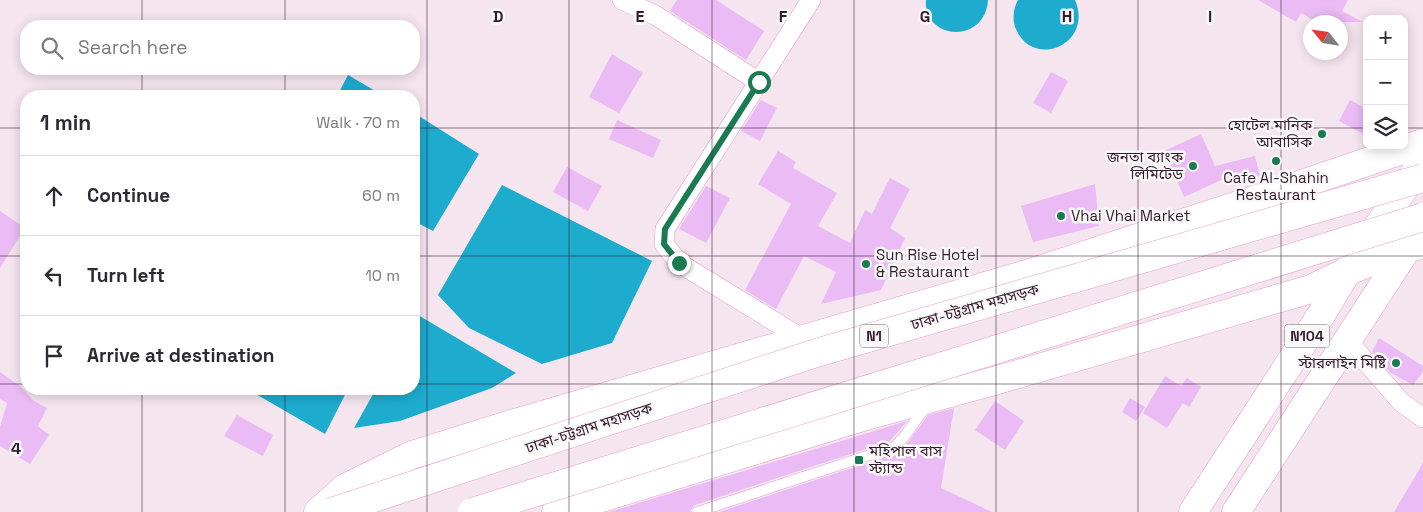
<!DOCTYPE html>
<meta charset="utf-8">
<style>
body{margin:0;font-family:"Space Grotesk","Noto Sans Bengali",sans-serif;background:#f7f7f7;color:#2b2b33}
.controls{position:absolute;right:15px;top:15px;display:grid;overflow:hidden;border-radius:10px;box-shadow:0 2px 12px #0003}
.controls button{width:45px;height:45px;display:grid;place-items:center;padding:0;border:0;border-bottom:1px solid #e1e1e2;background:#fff;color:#2b2b33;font:25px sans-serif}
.compass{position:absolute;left:1303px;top:15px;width:45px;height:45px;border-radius:50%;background:#fff;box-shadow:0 2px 12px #0003;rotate:300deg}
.stop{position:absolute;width:15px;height:15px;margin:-11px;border:4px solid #1a7b52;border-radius:50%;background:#fff}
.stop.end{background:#1a7b52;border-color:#fff;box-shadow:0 1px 5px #0008}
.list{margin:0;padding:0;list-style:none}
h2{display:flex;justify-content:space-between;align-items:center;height:65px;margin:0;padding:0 20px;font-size:21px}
h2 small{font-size:16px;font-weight:400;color:#7c7c81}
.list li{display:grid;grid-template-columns:32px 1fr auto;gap:15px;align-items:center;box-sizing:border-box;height:80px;padding:0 20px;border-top:1px solid #e1e1e2}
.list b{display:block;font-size:19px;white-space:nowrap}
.list em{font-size:16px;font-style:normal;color:#7c7c81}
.icon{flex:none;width:28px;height:28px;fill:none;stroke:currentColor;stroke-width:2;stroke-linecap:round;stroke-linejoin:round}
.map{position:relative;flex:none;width:1423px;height:512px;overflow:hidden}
.search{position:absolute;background:#fff;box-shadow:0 2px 12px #0003;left:20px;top:20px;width:400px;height:55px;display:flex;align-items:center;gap:12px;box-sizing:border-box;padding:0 18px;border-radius:20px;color:#7c7c81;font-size:19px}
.panel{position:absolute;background:#fff;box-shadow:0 2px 12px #0003;left:20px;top:90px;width:400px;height:305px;border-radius:20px}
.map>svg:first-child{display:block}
.water{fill:#1dabce}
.building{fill:#ebbbf6}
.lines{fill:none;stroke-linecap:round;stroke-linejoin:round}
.lane-casing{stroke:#e89dce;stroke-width:11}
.street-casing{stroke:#e89dce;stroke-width:20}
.highway-casing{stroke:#e89dce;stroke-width:29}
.lane{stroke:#fff;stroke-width:10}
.street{stroke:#fff;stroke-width:19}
.highway{stroke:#fff;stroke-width:28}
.highway-bridge-casing{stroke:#e89dce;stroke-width:29;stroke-linecap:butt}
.highway-bridge{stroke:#fff;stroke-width:28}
.route{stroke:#1a7b52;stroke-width:6}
.grid{fill:none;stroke:#35192c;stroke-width:1;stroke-opacity:0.55}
.poi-dot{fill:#1a7b52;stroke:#f8f8f8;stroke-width:2}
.labels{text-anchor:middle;stroke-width:5;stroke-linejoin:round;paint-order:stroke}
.shield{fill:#f8f8f8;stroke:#705c69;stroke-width:1}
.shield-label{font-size:14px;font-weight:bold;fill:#35192c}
.poi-label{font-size:15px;fill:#35192c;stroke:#f8f8f8;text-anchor:end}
.street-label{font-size:15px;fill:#35192c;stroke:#f8f8f8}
.grid-label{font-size:16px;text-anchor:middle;font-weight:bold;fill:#35192c;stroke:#f8f8f8;stroke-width:5;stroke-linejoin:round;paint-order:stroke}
</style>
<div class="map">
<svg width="1423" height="512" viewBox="0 0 1423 512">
<rect width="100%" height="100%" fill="#f5e5ef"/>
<path class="water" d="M926 0H988C985 45 923 40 926 0Z
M1018 0H1075C1094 44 1033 70 1016 29 1012 20 1013 9 1018 0Z
M348 75 384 96H337Z
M414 113 479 154 433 231 414 221Z
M502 185 652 261 612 343 542 364 469 328 438 295Z
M418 315 516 373 492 388 400 421 354 428 376 389H414V322Z
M247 389H348L325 434Z"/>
<path class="building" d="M677 0H716L764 31 746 60 670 11Z
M1258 0H1348L1342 11 1363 22H1317L1301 13 1296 22Z
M612 54 643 73 619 113 589 97Z
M1051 72 1068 81 1051 113 1033 103Z
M761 100 777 108 760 141 741 131Z
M1350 100 1367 109V136L1339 121Z
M617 120 661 140 653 158 609 139Z
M1201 134 1215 166 1255 156 1260 176 1230 183 1228 177 1184 197 1164 151Z
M778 151 796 162 793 168 837 193 818 226 850 243 865 210 872 214 890 178 910 189 890 228 905 238 881 290 821 304 836 272 804 256 776 309 745 290 791 204 758 184Z
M567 167 602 186 588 211 553 192Z
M1095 184 1099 226 1033 242 1021 206Z
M706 186 730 198 706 243 679 229Z
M0 211 25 228 0 268Z
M1379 338 1423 366V372L1413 385 1391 373 1372 352Z
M0 372 20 386 34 401 47 408 38 426 49 435 30 464 0 446V427L7 403 0 399Z
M1165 376 1181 386 1187 378 1201 387 1189 407 1183 403 1167 428 1143 413Z
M1130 398 1145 407 1136 421 1122 412Z
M995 401 1024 421 1005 450 975 430Z
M954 408 941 488 992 512H719L897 453 909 441 928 415Z
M237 415 273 435 263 456 224 436Z
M907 421 890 441 695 505 692 508 690 512H609Z
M1423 463V512H1394Z"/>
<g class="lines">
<defs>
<path id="lane" d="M697 512 894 447 904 437 927 405"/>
<path id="street" d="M622 0 655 15 759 82
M803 339 679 263 664 244 665 229 811 0
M1348 341 1401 402 1423 418"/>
<path id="highway" d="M318 512 345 488 412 455 518 422 1030 273 1287 189 1423 143
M556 512 866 416 994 381 1311 289C1347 271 1384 254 1423 244
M1193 512 1321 315 1348 270 1418 168
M1236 512 1410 244"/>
</defs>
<use href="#lane" class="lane-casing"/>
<use href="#street" class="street-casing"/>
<use href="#highway" class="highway-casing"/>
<use href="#lane" class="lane"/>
<use href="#street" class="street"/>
<use href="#highway" class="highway"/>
<defs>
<path id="highway-bridge" d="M331 512 816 353 1423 178
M472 512 1423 217"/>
</defs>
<use href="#highway-bridge" class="highway-bridge-casing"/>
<use href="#highway-bridge" class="highway-bridge"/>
</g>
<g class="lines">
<path class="route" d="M679 263 664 244 665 229 759 82"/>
</g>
<path class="grid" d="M142 0V26M285 0V26M427 0V512M569 0V512M712 0V512M854 0V512M996 0V512M1138 0V512M1281 0V512M142 69V96M285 69V96M0 128H26M414 128H1367M1404 128H1423M0 256H26M414 256H1423M0 384H26M414 384H1423M142 389V512M285 389V512"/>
<g class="poi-dot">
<circle cx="1322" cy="134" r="5"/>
<circle cx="1276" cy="161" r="5"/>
<circle cx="1193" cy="166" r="5"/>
<circle cx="1061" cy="216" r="5"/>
<circle cx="866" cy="264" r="5"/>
<circle cx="1396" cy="363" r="5"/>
<rect x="854" y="455" width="10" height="10" rx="2.5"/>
</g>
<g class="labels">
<g class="shield">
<rect x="860" y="324.5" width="28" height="23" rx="4"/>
<rect x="1284.5" y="324.5" width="45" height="23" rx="4"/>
</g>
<g class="shield-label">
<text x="874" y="341">N1</text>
<text x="1307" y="341">N104</text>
</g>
<g class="poi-label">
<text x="1312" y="130">হোটেল মানিক<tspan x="1312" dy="17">আবাসিক</tspan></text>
<text x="1183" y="162">জনতা ব্যাংক<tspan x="1183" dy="17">লিমিটেড</tspan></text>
<text x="1276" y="183" text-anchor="middle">Cafe Al-Shahin<tspan x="1276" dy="17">Restaurant</tspan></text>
<text x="1071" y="221" text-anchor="start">Vhai Vhai Market</text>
<text x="876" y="260" text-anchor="start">Sun Rise Hotel<tspan x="876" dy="17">&amp; Restaurant</tspan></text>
<text x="1386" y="368">স্টারলাইন মিষ্টি</text>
<text x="869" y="456" text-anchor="start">মহিপাল বাস<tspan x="869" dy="17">স্ট্যান্ড</tspan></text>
</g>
<g class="street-label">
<text transform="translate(975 307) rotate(-16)" y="5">ঢাকা-চট্টগ্রাম মহাসড়ক</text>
<text transform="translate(589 428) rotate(-18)" y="5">ঢাকা-চট্টগ্রাম মহাসড়ক</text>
</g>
</g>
<g class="grid-label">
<text x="498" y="22">D</text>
<text x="640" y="22">E</text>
<text x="783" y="22">F</text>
<text x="925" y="22">G</text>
<text x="1067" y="22">H</text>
<text x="1210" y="22">I</text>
<text x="16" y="454">4</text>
</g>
</svg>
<div class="controls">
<button>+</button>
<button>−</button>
<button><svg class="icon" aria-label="layers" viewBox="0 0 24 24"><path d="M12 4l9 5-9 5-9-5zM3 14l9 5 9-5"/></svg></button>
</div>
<svg class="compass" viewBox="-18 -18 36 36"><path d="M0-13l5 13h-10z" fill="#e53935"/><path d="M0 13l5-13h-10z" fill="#7c7c81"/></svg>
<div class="stop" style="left:759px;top:82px"></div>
<div class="stop end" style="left:679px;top:263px"></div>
<div class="search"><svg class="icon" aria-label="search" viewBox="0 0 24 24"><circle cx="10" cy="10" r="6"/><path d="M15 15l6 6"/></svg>Search here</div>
<section class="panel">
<h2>1 min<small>Walk · 70 m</small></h2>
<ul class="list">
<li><svg class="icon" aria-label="ahead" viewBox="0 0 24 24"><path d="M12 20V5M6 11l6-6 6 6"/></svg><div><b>Continue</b></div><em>60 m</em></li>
<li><svg class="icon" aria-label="left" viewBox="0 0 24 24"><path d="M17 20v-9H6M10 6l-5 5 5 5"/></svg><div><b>Turn left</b></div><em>10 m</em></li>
<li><svg class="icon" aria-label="arrive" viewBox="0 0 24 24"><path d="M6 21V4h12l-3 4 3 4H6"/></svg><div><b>Arrive at destination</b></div></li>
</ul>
</section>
</div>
